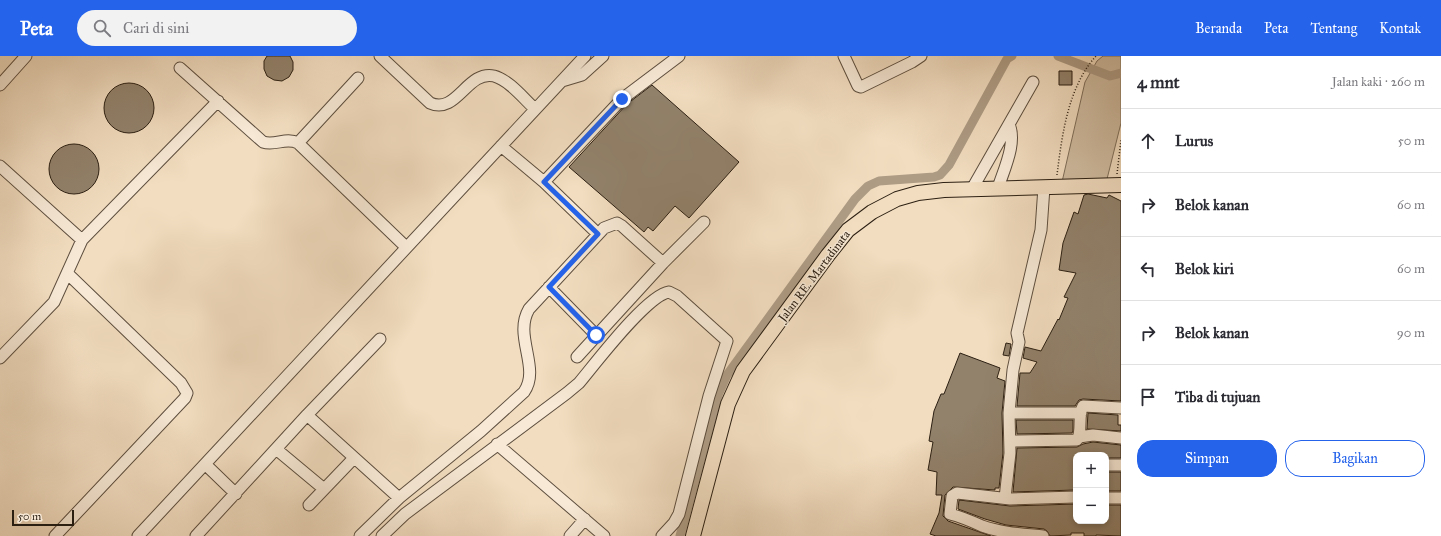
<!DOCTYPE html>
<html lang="id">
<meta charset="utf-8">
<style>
body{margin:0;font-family:"IM FELL Great Primer",serif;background:#f2f2f3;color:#2b2b33}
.controls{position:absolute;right:12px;bottom:12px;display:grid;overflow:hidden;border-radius:8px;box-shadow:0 2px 6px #0003}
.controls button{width:36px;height:36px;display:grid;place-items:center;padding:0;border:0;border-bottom:1px solid #e1e1e2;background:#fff;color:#2b2b33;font:20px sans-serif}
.scale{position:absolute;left:12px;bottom:10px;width:62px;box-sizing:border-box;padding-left:4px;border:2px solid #2b1f12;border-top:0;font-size:11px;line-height:14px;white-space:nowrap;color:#2b1f12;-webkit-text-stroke:3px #f7e9d6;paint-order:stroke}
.stop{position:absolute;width:12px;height:12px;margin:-9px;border:3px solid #2563eb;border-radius:50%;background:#fff}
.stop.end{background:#2563eb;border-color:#fff;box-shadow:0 1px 4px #0008}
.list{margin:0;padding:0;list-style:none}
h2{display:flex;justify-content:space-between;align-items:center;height:52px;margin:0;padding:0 16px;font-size:17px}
h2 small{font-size:13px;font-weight:400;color:#7c7c81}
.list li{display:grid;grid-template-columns:26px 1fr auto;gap:12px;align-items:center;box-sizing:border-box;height:64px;padding:0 16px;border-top:1px solid #e1e1e2}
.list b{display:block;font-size:15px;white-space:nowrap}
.list em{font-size:13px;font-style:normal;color:#7c7c81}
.actions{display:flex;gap:8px;padding:12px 16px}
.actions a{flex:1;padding:9px 0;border:1px solid #2563eb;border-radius:16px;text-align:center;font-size:14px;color:#2563eb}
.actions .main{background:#2563eb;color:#fff}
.icon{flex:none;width:22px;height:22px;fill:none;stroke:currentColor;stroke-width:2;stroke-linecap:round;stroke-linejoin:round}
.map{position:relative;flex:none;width:1121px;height:480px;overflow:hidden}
header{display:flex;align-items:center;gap:24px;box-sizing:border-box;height:56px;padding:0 20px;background:#2563eb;color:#fff}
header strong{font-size:19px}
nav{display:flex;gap:22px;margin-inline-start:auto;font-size:14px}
.search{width:280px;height:36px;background:#f2f2f3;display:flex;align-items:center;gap:10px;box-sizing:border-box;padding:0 14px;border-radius:22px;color:#7c7c81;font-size:15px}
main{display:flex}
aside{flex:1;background:#fff}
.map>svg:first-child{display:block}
.green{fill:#d0bda2;stroke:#7e6e5a}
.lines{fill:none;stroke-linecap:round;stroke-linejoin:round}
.canal{stroke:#ae9c85;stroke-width:9}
.building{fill:#92826c;stroke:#2b1f12}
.minor-casing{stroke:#5d4e3e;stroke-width:13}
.major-casing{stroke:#2b1f12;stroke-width:16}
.path{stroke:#2b1f12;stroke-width:1.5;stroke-dasharray:1 2;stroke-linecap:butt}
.minor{stroke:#f7e9d6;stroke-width:11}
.major{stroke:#f2ddc0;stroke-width:14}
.route{stroke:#2563eb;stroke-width:5}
.labels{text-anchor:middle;stroke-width:3;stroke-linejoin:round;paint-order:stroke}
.street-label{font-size:12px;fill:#2b1f12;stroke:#f7e9d6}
</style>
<header>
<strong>Peta</strong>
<div class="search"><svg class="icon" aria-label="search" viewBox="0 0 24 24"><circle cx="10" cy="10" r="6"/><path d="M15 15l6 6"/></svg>Cari di sini</div>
<nav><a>Beranda</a><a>Peta</a><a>Tentang</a><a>Kontak</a></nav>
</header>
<main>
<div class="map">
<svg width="1121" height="480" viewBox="0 0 1121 480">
<rect width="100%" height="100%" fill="#f2ddc0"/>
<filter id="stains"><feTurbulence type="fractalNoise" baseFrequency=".005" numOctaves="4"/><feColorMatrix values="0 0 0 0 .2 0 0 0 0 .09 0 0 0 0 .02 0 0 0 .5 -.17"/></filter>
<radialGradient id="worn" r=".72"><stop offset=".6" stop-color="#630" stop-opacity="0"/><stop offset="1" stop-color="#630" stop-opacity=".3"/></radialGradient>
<path class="green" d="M1103 0H1121V67L1107 123 1062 126 1085 26 1097 5Z"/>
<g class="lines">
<path class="canal" d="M1058 0 1110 20 1121 17
M680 480 718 339 727 319 855 143 868 130 879 125 934 121 940 119 949 109 1007 3 1012 0"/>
</g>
<path class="building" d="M267 0H290L293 6V14L289 21 282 25 274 24 267 20 264 13V5Z
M1059 15H1072V29H1059Z
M104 52a25 25 0 1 1 50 0a25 25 0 1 1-50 0Z
M652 29 739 106 689 162 675 150 653 175 648 171 644 176 569 111 627 48Z
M49 113a25 25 0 1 1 50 0a25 25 0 1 1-50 0Z
M1088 138 1107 142 1109 139 1121 145V345L1083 343 1079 344 1075 350H1017L1020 317H1030L1037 306 1023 302 1025 291 1041 295 1058 263 1059 264 1068 242 1064 241 1076 217 1059 214 1063 187 1074 156 1078 158 1084 139Z
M1006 287 1011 288 1009 300 1003 299Z
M960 297 1000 312 997 322 1005 325 1002 357 1003 397 999 432H995V434L953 431 945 439 943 460 948 465 991 480H936L930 478 939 457 942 439H936L937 416 928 414 933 386 929 385 934 355 941 338H944Z
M1088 357 1118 359V369H1121V375L1087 373Z
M1016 364H1073V375L1072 377 1017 378Z
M1093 386 1121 389V402H1106V399H1076L1075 434 1013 436 1017 392 1077 391 1083 388Z
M1106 416H1121V435H1106Z
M959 444 1010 450 1076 448V465H1106V449H1121V480L1096 479V480H1084V477H1071V479L1050 480 1047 475 1044 473 1006 469 985 463 958 453Z"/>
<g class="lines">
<defs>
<path id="minor" d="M380 0 430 47C457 59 467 14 494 20 509 24 524 43 535 53
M844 0 858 30 861 31 912 6 921 0
M180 12 263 86C275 90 286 81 298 87L406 191
M562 25 582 19 603 0
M0 29 26 0
M298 87 358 22
M501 90 544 126 622 43 679 0
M0 110 82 184 54 246 0 302
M544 126 598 178
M1044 131 1041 174 1017 277 1019 286 1013 314 1009 357H1081
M998 132C1004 113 1017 87 1009 68
M972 133 1033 26
M82 184 218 45
M549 231 596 279
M577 301 663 207 704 166
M307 359 399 442 481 375 524 336C541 312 513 280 529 253L604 172 617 167 622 170 663 207
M1079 381 1093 379 1121 382
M1011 385 1077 384C1083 375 1077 360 1083 350L1121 352
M497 388 604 480
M276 393 324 433
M205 408 236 438
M1106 409H1121
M1005 442 1010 397 1009 357
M1106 442H1121
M309 449 354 402
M55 480 185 342 187 337 181 327 67 217
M138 480 585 0
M196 480 307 359 380 283
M360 480 399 442
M382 480 405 458 567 337 579 327C595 308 647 239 669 236L677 240 727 285 709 340 679 458 674 467 662 480
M570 480 585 463
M1043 480C1023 478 1001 477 982 470 971 465 962 461 950 458L952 440 957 437 1010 443 1076 441"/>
<path id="major" d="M693 480 728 348 743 315 828 199 848 174 872 156 897 143 918 137 944 134 1121 129"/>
</defs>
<use href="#minor" class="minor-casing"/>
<use href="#major" class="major-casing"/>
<path class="path" d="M1117 118 1121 84
M1057 119C1062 79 1068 31 1096 0"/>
<use href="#minor" class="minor"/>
<use href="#major" class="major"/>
</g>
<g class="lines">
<path class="route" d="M596 279 549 231 598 178 544 126 622 43"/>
</g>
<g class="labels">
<g class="street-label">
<text transform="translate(814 220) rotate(-53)" y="4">Jalan RE. Martadinata</text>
</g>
</g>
<rect width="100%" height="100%" filter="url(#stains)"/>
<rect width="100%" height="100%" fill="url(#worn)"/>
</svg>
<div class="controls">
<button>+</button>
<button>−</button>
</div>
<div class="scale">50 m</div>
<div class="stop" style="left:596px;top:279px"></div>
<div class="stop end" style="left:622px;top:43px"></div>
</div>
<aside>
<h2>4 mnt<small>Jalan kaki · 260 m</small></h2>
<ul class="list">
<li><svg class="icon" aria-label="ahead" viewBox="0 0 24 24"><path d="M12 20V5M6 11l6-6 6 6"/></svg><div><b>Lurus</b></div><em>50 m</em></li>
<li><svg class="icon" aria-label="right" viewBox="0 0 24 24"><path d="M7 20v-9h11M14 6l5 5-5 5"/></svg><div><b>Belok kanan</b></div><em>60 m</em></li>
<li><svg class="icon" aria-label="left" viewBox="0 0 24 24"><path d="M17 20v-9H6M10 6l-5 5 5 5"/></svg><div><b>Belok kiri</b></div><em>60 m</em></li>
<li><svg class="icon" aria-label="right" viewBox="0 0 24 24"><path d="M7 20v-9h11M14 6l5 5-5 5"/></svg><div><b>Belok kanan</b></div><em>90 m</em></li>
<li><svg class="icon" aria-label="arrive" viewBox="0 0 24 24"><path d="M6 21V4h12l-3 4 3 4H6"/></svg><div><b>Tiba di tujuan</b></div></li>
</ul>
<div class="actions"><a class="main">Simpan</a><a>Bagikan</a></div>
</aside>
</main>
